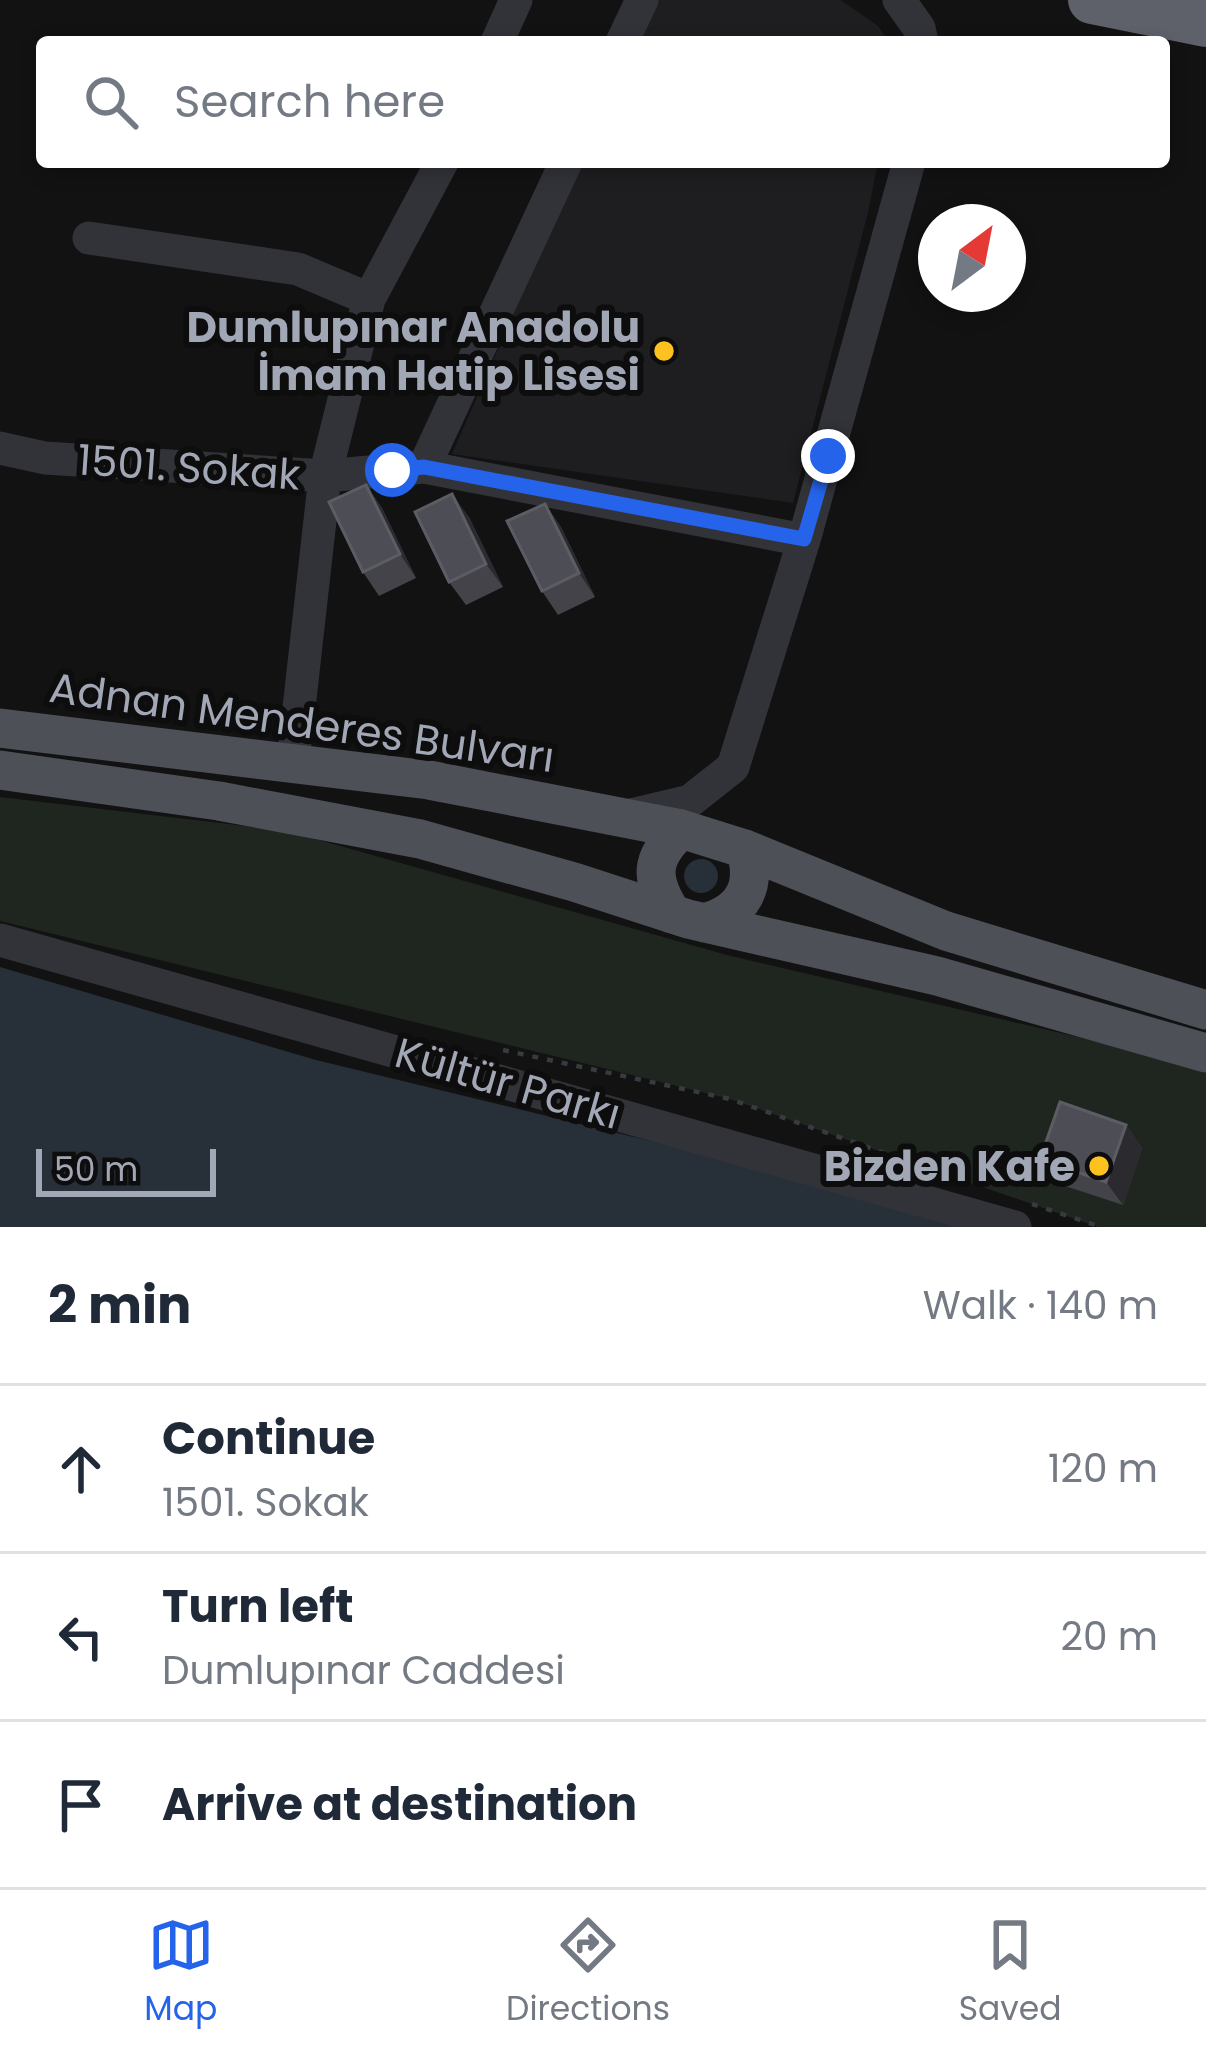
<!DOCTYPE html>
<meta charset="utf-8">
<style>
body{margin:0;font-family:Poppins,sans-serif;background:#f2f2f3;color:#1f2937}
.compass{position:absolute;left:918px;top:204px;width:108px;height:108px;border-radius:50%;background:#fff;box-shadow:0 6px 18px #0003;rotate:32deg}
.scale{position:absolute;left:36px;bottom:30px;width:180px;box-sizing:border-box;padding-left:12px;border:6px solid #a2a7b5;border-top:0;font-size:33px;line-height:42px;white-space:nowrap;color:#a2a7b5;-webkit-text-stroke:9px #0d0d0e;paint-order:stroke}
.stop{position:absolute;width:36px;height:36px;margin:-27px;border:9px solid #2563eb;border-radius:50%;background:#fff}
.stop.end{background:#2563eb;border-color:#fff;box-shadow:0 3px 12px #0008}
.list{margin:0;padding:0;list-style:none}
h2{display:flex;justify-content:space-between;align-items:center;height:156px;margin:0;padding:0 48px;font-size:51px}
h2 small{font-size:39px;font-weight:400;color:#747a83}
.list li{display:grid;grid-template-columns:78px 1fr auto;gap:36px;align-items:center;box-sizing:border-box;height:168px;padding:0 48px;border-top:3px solid #e0e1e3}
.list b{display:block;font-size:45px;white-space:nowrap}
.list p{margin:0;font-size:39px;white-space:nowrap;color:#747a83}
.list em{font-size:39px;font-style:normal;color:#747a83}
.icon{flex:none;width:66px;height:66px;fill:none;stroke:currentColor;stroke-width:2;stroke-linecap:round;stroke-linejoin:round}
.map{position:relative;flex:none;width:1206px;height:1227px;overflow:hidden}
.search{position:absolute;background:#fff;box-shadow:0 6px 18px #0003;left:36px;right:36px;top:36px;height:132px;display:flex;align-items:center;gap:30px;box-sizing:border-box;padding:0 42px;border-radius:12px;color:#747a83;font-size:45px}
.sheet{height:660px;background:#fff}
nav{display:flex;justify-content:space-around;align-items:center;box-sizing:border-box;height:168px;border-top:3px solid #e0e1e3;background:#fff;font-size:33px;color:#747a83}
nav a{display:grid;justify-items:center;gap:6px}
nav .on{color:#2563eb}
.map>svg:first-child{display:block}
.built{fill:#1e1e20}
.green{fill:#1e261f}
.water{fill:#272f38}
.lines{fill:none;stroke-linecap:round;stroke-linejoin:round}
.path{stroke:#383a40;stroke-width:4.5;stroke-dasharray:6 9;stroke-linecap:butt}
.minor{stroke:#323339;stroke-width:33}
.major{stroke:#4e5058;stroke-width:39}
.highway{stroke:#5e606a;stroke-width:48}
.wall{fill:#434349}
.shaded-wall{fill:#2b2b2f}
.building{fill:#4d4e55;stroke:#5b5c64;stroke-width:3}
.route{stroke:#2563eb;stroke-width:15}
.poi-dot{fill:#fdc220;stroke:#0d0d0e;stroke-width:4.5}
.labels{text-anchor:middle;stroke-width:12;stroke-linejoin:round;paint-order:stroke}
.poi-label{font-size:42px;font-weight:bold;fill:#a2a7b5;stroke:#0d0d0e;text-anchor:end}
.street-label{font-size:42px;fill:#a2a7b5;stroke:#0d0d0e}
</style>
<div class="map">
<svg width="1206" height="1227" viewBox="0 0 1206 1227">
<rect width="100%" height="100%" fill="#121213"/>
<path class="built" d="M651 0H841L878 26 889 42H632Z
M580 162H878L868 212 793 503 452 454Z"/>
<path class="green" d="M0 797 287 831 727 955 1176 1060 1206 1071V1227H1098L730 1099 0 921Z"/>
<path class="water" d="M684 876a17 17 0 1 1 34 0a17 17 0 1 1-34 0Z
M0 967 316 1060 704 1154 956 1227H0Z"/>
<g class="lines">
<path class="path" d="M503 1050 730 1099 959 1179
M1032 1204 1101 1227"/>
<path class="minor" d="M899 0 919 28 922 42
M497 42 516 0
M622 42 642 0
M89 238 298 269 369 299
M0 448 45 458 325 476 424 467 804 540
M424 467 566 162
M293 761 325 476 369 299 442 162
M622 817 690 801 733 767 804 540 909 162
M0 940 1015 1227"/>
<path class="major" d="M0 728 429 780 681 829 745 849 946 931 1206 1010
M0 770 219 801 420 839 574 882 688 919 937 976 1206 1053
M672 914C649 878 650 858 681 829
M704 923C742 913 758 887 745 849"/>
<path class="highway" d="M1092 0 1206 23"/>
</g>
<path class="wall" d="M366 485 382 508 416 578 379 596 363 572Z
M545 504 561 527 595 597 558 615 542 591Z
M469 517 503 587 466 605 449 582Z
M1126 1125 1142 1148 1123 1205 1056 1183 1040 1159Z"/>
<path class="shaded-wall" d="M366 485 382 508 416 578 400 554Z
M452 494 469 517 503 587 486 564Z
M545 504 561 527 595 597 579 573Z
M1126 1125 1142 1148 1123 1205 1106 1182Z"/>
<path class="building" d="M366 485 400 554 363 572 329 502Z
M452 494 486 564 449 582 415 512Z
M545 504 579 573 542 591 507 521Z
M1060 1102 1126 1125 1106 1182 1040 1159Z"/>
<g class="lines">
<path class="route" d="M392 470 424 467 804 539 828 456"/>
</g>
<g class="poi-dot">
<circle cx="664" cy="351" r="12"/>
<circle cx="1099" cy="1166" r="12"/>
</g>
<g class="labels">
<g class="poi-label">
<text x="640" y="342">Dumlupınar Anadolu<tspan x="640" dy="48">İmam Hatip Lisesi</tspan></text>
<text x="1075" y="1181">Bizden Kafe</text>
</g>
<g class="street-label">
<text transform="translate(189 467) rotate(4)" y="15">1501. Sokak</text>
<text transform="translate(302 722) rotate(8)" y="15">Adnan Menderes Bulvarı</text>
<text transform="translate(508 1083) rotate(16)" y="15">Kültür Parkı</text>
</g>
</g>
</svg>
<svg class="compass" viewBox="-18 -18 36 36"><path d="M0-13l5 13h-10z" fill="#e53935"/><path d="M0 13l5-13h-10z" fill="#747a83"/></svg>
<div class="scale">50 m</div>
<div class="stop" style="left:392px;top:470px"></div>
<div class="stop end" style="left:828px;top:456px"></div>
<div class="search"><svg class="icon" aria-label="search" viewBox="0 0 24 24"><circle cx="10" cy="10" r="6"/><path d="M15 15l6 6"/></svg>Search here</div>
</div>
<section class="sheet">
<h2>2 min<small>Walk · 140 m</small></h2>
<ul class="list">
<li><svg class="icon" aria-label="ahead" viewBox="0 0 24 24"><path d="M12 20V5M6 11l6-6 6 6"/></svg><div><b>Continue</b><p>1501. Sokak</p></div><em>120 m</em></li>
<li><svg class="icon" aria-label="left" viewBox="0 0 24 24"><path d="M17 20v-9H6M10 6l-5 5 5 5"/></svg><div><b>Turn left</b><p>Dumlupınar Caddesi</p></div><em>20 m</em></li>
<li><svg class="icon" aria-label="arrive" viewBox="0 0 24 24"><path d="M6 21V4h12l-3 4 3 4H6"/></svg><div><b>Arrive at destination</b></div></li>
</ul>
</section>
<nav>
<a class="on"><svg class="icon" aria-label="map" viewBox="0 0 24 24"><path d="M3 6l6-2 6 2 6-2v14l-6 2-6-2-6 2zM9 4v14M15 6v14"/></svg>Map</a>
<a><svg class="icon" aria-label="directions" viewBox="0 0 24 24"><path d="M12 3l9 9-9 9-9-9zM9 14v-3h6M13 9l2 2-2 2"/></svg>Directions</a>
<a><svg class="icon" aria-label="saved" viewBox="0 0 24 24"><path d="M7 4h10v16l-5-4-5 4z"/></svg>Saved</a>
</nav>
